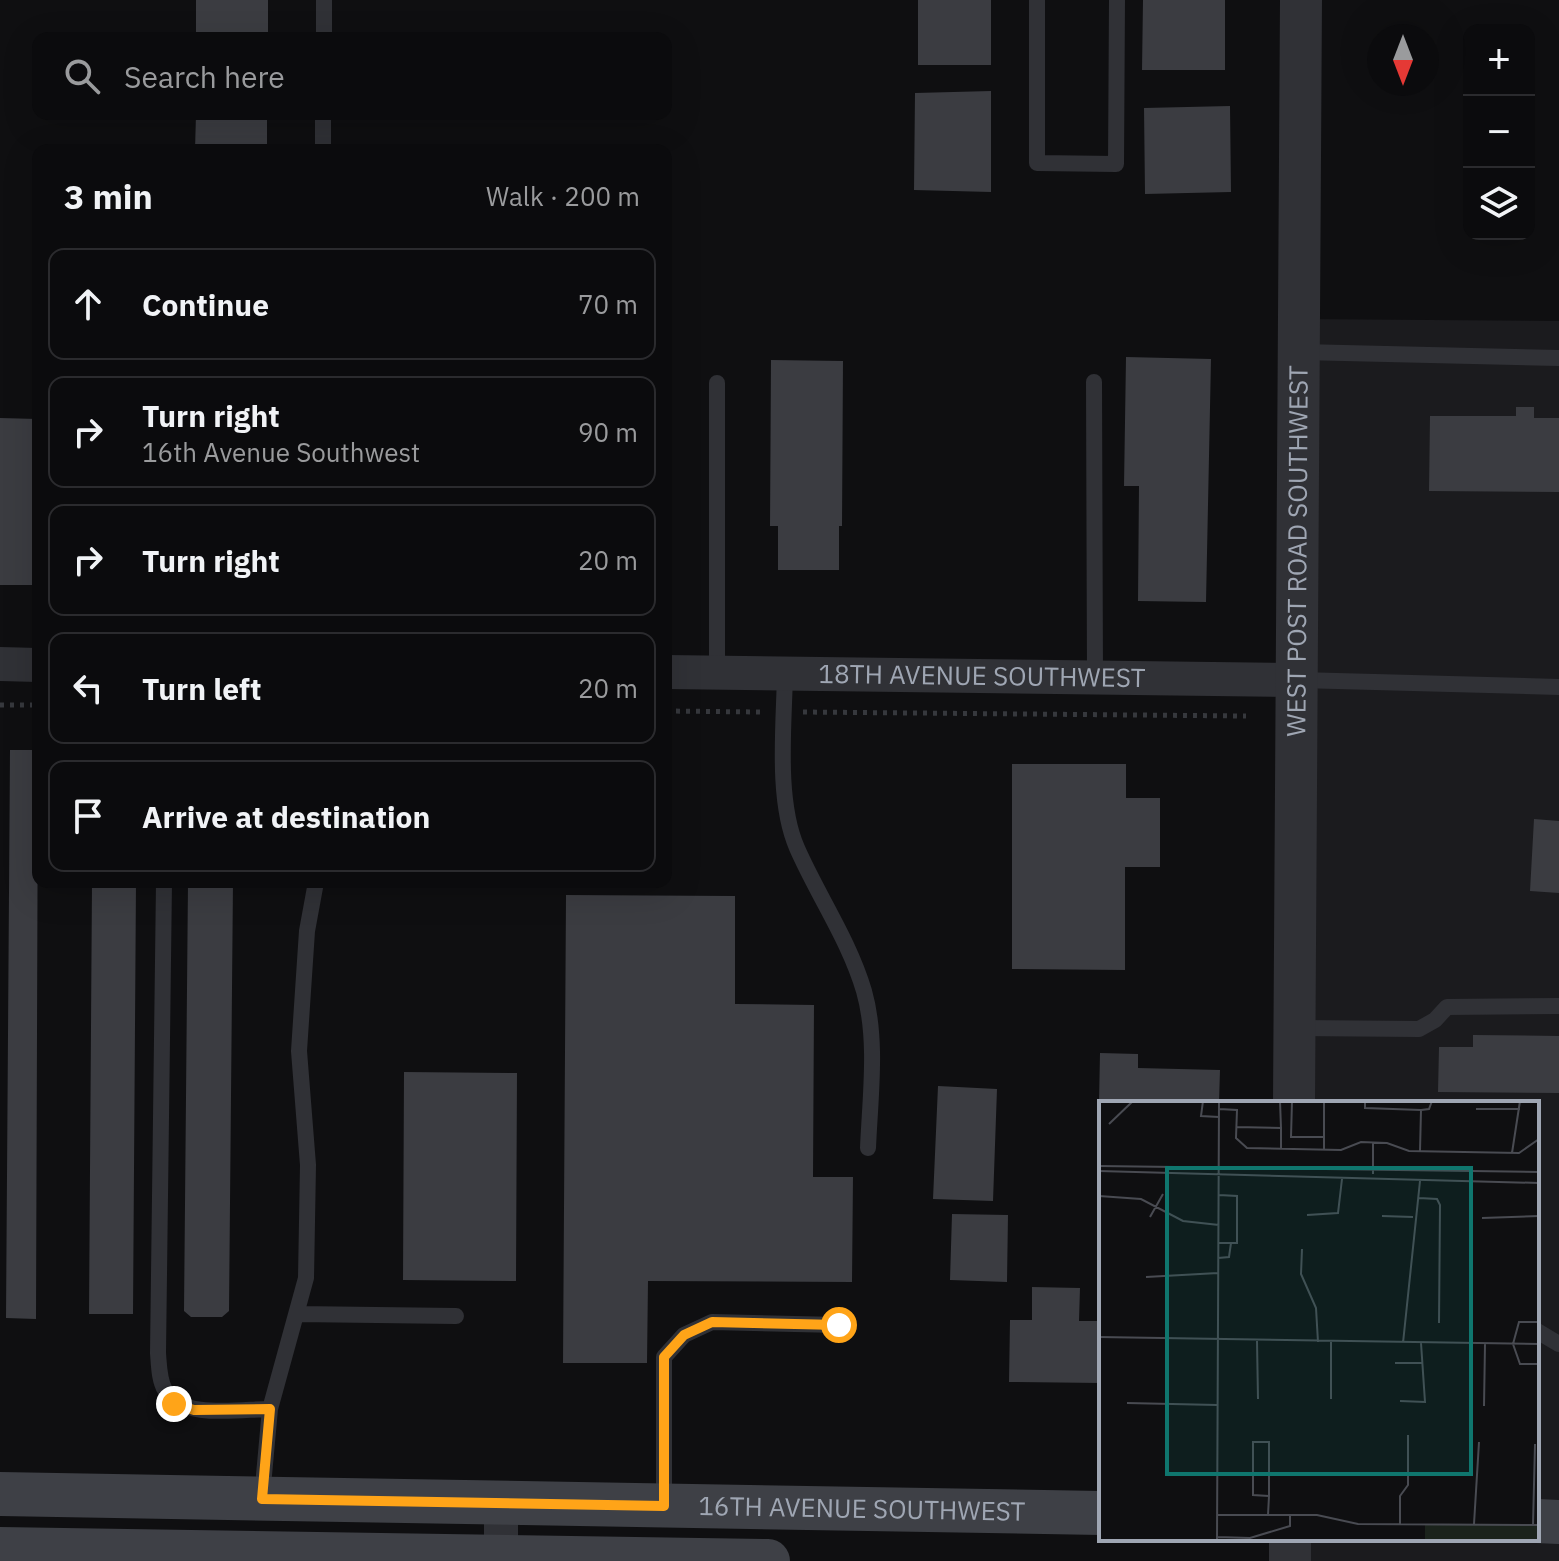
<!DOCTYPE html>
<meta charset="utf-8">
<style>
body{margin:0;font-family:"IBM Plex Sans",sans-serif;background:#141416;color:#f1f3f6}
.controls{position:absolute;right:24px;top:24px;display:grid;overflow:hidden;border-radius:16px;box-shadow:0 8px 32px #0002}
.controls button{width:72px;height:72px;display:grid;place-items:center;padding:0;border:0;border-bottom:2px solid #2b2b2e;background:#0b0b0d;color:#f1f3f6;font:40px sans-serif}
.compass{position:absolute;left:1367px;top:24px;width:72px;height:72px;border-radius:50%;background:#0b0b0d;box-shadow:0 8px 32px #0002;rotate:180deg}
.stop{position:absolute;width:24px;height:24px;margin:-18px;border:6px solid #ffa418;border-radius:50%;background:#fff}
.stop.end{background:#ffa418;border-color:#fff;box-shadow:0 2px 8px #0008}
.list{margin:0;padding:0;list-style:none}
h2{display:flex;justify-content:space-between;align-items:center;height:104px;margin:0;padding:0 32px;font-size:34px}
h2 small{font-size:26px;font-weight:400;color:#9a9b9d}
.list li{display:grid;grid-template-columns:52px 1fr auto;gap:24px;align-items:center;box-sizing:border-box;height:112px;margin:0 16px 16px;padding:0 16px;border:2px solid #2b2b2e;border-radius:16px}
.list b{display:block;font-size:30px;white-space:nowrap}
.list p{margin:0;font-size:26px;white-space:nowrap;color:#9a9b9d}
.list em{font-size:26px;font-style:normal;color:#9a9b9d}
.icon{flex:none;width:44px;height:44px;fill:none;stroke:currentColor;stroke-width:2;stroke-linecap:round;stroke-linejoin:round}
.map{position:relative;flex:none;width:1559px;height:1561px;overflow:hidden}
.search{position:absolute;background:#0b0b0d;box-shadow:0 8px 32px #0002;left:32px;top:32px;width:640px;height:88px;display:flex;align-items:center;gap:20px;box-sizing:border-box;padding:0 28px;border-radius:16px;color:#9a9b9d;font-size:30px}
.panel{position:absolute;background:#0b0b0d;box-shadow:0 8px 32px #0002;left:32px;top:144px;width:640px;height:744px;border-radius:16px}
.map>svg:first-child{display:block}
.built{fill:#1b1b1e}
.building{fill:#3b3c41}
.lines{fill:none;stroke-linecap:round;stroke-linejoin:round}
.path{stroke:#36383d;stroke-width:5;stroke-dasharray:4 6;stroke-linecap:butt}
.service{stroke:#303136;stroke-width:16}
.minor{stroke:#303136;stroke-width:34}
.tertiary{stroke:#303136;stroke-width:42}
.secondary{stroke:#3e4046;stroke-width:44}
.route{stroke:#ffa418;stroke-width:10}
.labels{text-anchor:middle;stroke-width:6;stroke-linejoin:round;paint-order:stroke}
.street-label{font-size:26px;fill:#9fa6b3;stroke:#0a0a0b}
.inset-road{fill:none;stroke:#494b52;stroke-width:2}
.view{fill:#0f766e;fill-opacity:0.15;stroke:#0f766e;stroke-width:4}
.inset-edge{fill:none;stroke:#9fa6b3;stroke-width:4}
</style>
<div class="map">
<svg width="1559" height="1561" viewBox="0 0 1559 1561">
<rect width="100%" height="100%" fill="#0f0f11"/>
<path class="built" d="M1300 319 1559 321V1561H1290L1291 1539H1537V1103H1294Z"/>
<path class="building" d="M196 0H268V38H196Z
M918 0H991V65H918Z
M1143 0H1225V70H1142Z
M991 91V192L914 190 915 93Z
M1230 106 1231 192 1145 194 1144 108Z
M196 114H267V150H195Z
M1126 357 1211 359 1206 602 1138 601 1139 486H1124Z
M771 360 843 361 842 526H839V570H778V526H770Z
M1516 407H1534V418H1559V492L1429 491 1430 416H1516Z
M0 418 38 419V585H0Z
M10 750H38L36 1319 6 1318Z
M1012 764H1126V798H1160V867H1125V970L1012 969Z
M1534 819 1559 821V893L1530 891Z
M92 882H136L133 1314H89Z
M188 882H233L229 1311 222 1317H191L184 1311Z
M566 895 735 896V1004L814 1005 813 1177H853L852 1282 648 1281 647 1363H563Z
M1473 1035 1559 1036V1093L1438 1092 1439 1047H1473Z
M1100 1053 1138 1054V1068L1220 1070 1219 1103H1099Z
M404 1072 517 1073 516 1281 403 1280Z
M938 1086 997 1089 993 1201 933 1199Z
M1098 1124H1101V1151H1098Z
M952 1214 1008 1215 1007 1282 950 1280Z
M1032 1287 1080 1288 1079 1321H1101V1383L1009 1382 1010 1320H1032Z"/>
<g class="lines">
<path class="path" d="M0 705H38
M666 711 761 712
M803 712 1246 716"/>
<path class="service" d="M1037 0V163L1116 164 1117 0
M324 38V0
M323 150V114
M1301 352 1559 358
M1094 382 1095 678
M717 673V383
M785 674C784 726 776 800 797 848 818 896 849 940 864 991 878 1040 870 1098 868 1148
M1299 680 1559 687
M164 882 158 1353C159 1365 159 1380 165 1390 180 1420 241 1409 270 1409
M1296 1028 1419 1029 1435 1020 1447 1007 1559 1006
M297 1314 456 1316
M1537 1331 1559 1344
M262 1497 270 1409 306 1278 308 1165 299 1051 307 931 316 882
M664 1504V1357L684 1335 712 1322 839 1325"/>
<g class="minor">
<path d="M0 664 38 665"/>
<path id="s1" d="M666 672 1297 680"/>
<path d="M501 1503V1561"/>
</g>
<g class="tertiary">
<path id="s2" d="M1294 1103 1301 0"/>
<path d="M1290 1561V1539"/>
</g>
<g class="secondary">
<path id="s3" d="M0 1494 1101 1513"/>
<path d="M1537 1521 1559 1522"/>
<path d="M0 1549 768 1561"/>
</g>
</g>
<g class="lines">
<path class="route" d="M174 1404 194 1410 270 1409 262 1499 664 1506V1357L684 1335 712 1322 839 1325"/>
</g>
<g class="labels">
<g class="street-label">
<text dy="9" stroke="none"><textPath href="#s2" startOffset="552">WEST POST ROAD SOUTHWEST</textPath></text>
<text dy="9" stroke="none"><textPath href="#s1" startOffset="316">18TH AVENUE SOUTHWEST</textPath></text>
<text dy="9" stroke="none"><textPath href="#s3" startOffset="862">16TH AVENUE SOUTHWEST</textPath></text>
</g>
</g>
<g transform="translate(1099 1101)">
<rect width="440" height="440" fill="#0f0f11"/>
<path d="M326 423 440 424V440H326Z" fill="#1b231c"/>
<path class="inset-road" d="M104 0 102 15 120 16M181 0 182 27M193 0 192 36H225V48M266 0V7L322 9 330 8 333 0M120 8 138 9 137 37 148 47 242 49 262 41 288 42 310 50 420 52 440 38M377 8H421M10 23 34 0M137 26 182 27V48M225 36V0M274 42V73M321 50 322 9M413 52 421 0M0 65 440 71M0 70 440 82M0 95 42 98 84 120 120 124M320 97 338 98 341 104 340 222M208 114 239 112 243 78M283 115 314 116M51 116 64 93M383 117 440 115M120 142H138V95L120 94M203 148 202 173 217 207 219 241M119 157 130 156 132 142M47 176 119 172M440 221H420L414 243 421 263H440M0 236 440 243M158 240 159 298M304 242 321 80M296 262H323M232 298V241M301 300 326 301 322 242M28 302 118 304M385 305 386 243M118 414H218L259 423 440 424M169 414 170 395V341H154V394L170 395M301 423V395L309 384V334M375 423 380 341M434 424 436 343M118 436 151 437 191 425V414M118 440 120 0"/>
<path class="view" d="M68 67H372V373H68Z"/>
<rect width="440" height="440" class="inset-edge"/>
</g>
</svg>
<div class="controls">
<button>+</button>
<button>−</button>
<button><svg class="icon" aria-label="layers" viewBox="0 0 24 24"><path d="M12 4l9 5-9 5-9-5zM3 14l9 5 9-5"/></svg></button>
</div>
<svg class="compass" viewBox="-18 -18 36 36"><path d="M0-13l5 13h-10z" fill="#e53935"/><path d="M0 13l5-13h-10z" fill="#9a9b9d"/></svg>
<div class="stop" style="left:839px;top:1325px"></div>
<div class="stop end" style="left:174px;top:1404px"></div>
<div class="search"><svg class="icon" aria-label="search" viewBox="0 0 24 24"><circle cx="10" cy="10" r="6"/><path d="M15 15l6 6"/></svg>Search here</div>
<section class="panel">
<h2>3 min<small>Walk · 200 m</small></h2>
<ul class="list">
<li><svg class="icon" aria-label="ahead" viewBox="0 0 24 24"><path d="M12 20V5M6 11l6-6 6 6"/></svg><div><b>Continue</b></div><em>70 m</em></li>
<li><svg class="icon" aria-label="right" viewBox="0 0 24 24"><path d="M7 20v-9h11M14 6l5 5-5 5"/></svg><div><b>Turn right</b><p>16th Avenue Southwest</p></div><em>90 m</em></li>
<li><svg class="icon" aria-label="right" viewBox="0 0 24 24"><path d="M7 20v-9h11M14 6l5 5-5 5"/></svg><div><b>Turn right</b></div><em>20 m</em></li>
<li><svg class="icon" aria-label="left" viewBox="0 0 24 24"><path d="M17 20v-9H6M10 6l-5 5 5 5"/></svg><div><b>Turn left</b></div><em>20 m</em></li>
<li><svg class="icon" aria-label="arrive" viewBox="0 0 24 24"><path d="M6 21V4h12l-3 4 3 4H6"/></svg><div><b>Arrive at destination</b></div></li>
</ul>
</section>
</div>
